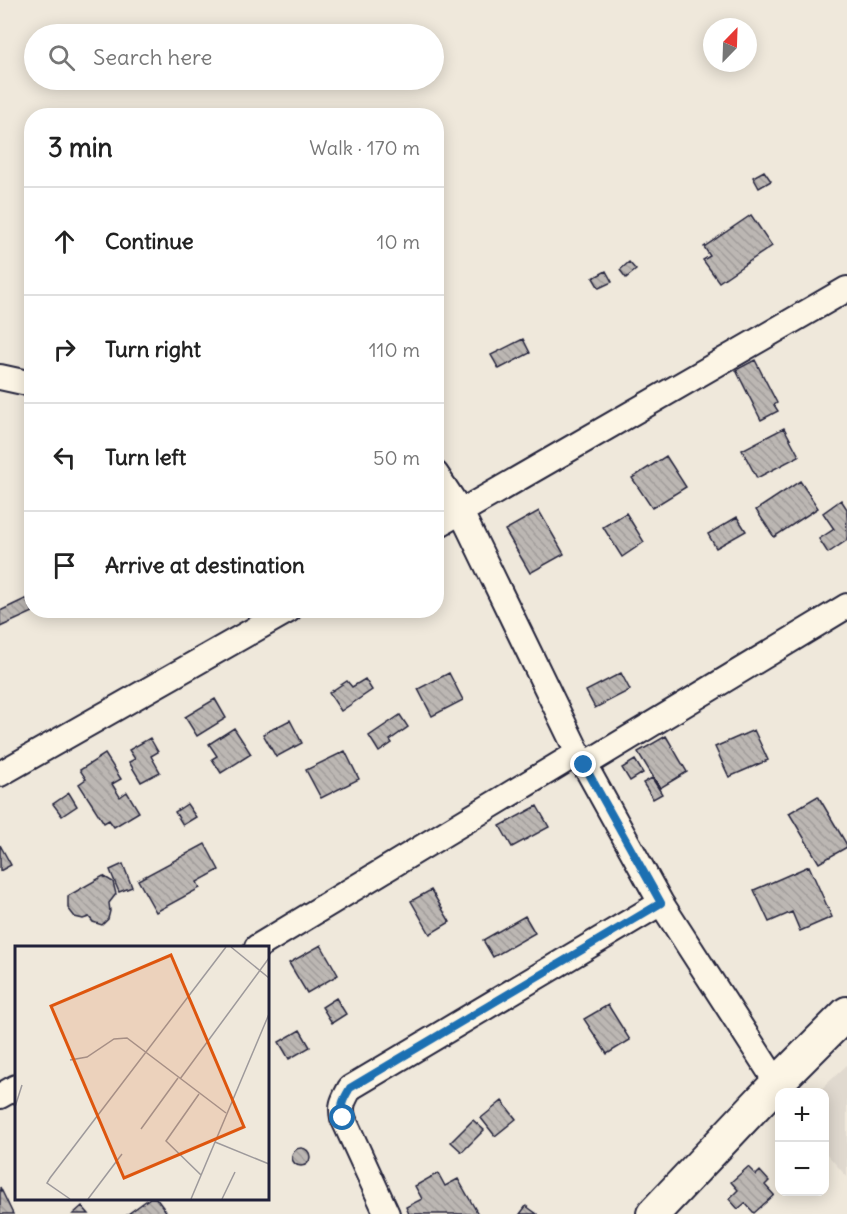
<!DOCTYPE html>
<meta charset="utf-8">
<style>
body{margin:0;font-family:Delius,sans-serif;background:#f2f2f2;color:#222}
.controls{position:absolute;right:18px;bottom:18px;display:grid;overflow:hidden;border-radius:12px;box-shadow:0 3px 15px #0003}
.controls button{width:54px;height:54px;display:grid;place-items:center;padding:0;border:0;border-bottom:2px solid #e0e0e0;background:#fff;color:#222;font:30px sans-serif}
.compass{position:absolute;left:703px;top:18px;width:54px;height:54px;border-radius:50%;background:#fff;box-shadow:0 3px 15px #0003;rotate:23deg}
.stop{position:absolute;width:18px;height:18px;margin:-14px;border:4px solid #1f6fb2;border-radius:50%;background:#fff}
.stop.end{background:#1f6fb2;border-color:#fff;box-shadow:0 2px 6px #0008}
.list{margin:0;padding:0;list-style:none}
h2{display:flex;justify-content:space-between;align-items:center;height:78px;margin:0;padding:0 24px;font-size:26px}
h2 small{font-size:20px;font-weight:400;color:#767676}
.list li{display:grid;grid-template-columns:39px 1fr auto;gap:18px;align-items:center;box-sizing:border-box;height:108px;padding:0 24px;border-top:2px solid #e0e0e0}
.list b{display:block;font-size:22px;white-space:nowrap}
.list em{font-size:20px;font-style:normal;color:#767676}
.icon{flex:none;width:33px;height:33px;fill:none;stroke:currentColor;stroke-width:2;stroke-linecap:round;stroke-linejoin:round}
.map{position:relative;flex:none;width:847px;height:1214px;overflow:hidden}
.search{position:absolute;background:#fff;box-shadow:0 3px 15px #0003;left:24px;top:24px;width:420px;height:66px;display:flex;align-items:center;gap:15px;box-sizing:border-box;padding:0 21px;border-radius:33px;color:#767676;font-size:22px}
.panel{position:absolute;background:#fff;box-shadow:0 3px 15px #0003;left:24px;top:108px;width:420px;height:510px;border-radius:24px}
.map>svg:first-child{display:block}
.built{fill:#e0d9cf}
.building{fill:url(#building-back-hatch);stroke:#22223b;stroke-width:1.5}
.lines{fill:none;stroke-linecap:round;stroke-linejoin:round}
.minor-casing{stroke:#22223b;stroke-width:28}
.tertiary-casing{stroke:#22223b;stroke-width:36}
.minor{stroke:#fcf5e5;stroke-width:24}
.tertiary{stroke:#fcf5e5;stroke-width:32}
.route{stroke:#1f6fb2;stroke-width:8}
.inset-road{fill:none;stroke:#9d999b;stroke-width:1.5}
.view{fill:#de560e;fill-opacity:0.15;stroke:#de560e;stroke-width:3}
.inset-edge{fill:none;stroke:#22223b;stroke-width:3}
</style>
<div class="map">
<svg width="847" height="1214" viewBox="0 0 847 1214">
<defs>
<pattern id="building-back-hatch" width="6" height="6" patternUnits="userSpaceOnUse" patternTransform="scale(1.5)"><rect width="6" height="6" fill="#bcb7b3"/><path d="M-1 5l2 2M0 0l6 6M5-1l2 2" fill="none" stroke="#a19d9b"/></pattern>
</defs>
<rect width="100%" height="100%" fill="#efe8db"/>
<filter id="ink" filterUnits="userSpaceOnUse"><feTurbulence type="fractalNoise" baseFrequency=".0167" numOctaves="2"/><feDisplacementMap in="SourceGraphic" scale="12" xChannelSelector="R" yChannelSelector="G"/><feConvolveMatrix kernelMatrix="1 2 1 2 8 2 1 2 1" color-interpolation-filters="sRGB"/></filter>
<g filter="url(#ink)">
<path class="built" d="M847 1065V1177L825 1152 824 1092H818Z"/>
<path class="building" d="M764 171 771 181 759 188 753 177Z
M751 215 772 246 719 282 703 260 710 256 704 247Z
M629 262 636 270 626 278 620 270Z
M606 271 612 282 599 288 593 278Z
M523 339 530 353 499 369 491 355Z
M755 360 777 403 774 405 778 411 761 420 736 370Z
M784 428 799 456 757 478 742 450Z
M666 456 686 487 652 508 632 478Z
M800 481 818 508 774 537 756 510Z
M841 500 847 509V540L828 553 819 539 834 529 823 513Z
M539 511 564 554 530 573 505 530Z
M626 513 644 542 622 557 603 527Z
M737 517 746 531 716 548 708 534Z
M27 598 32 610 33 612 0 627V611Z
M449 673 463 700 432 716 418 689Z
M621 673 630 690 595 708 586 691Z
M365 679 372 690 341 711 329 693 347 681 352 687Z
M215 699 226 718 197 736 185 717Z
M400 715 408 727 390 740 392 743 379 752 369 736Z
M290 720 302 743 276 757 263 734Z
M234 728 251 754 221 773 212 759 217 756 209 744Z
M754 730 768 760 729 777 715 747Z
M666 736 687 772 660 788 638 752Z
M150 738 158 752 151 756 160 772 141 782 129 762 135 759 129 750Z
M345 751 359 779 321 798 306 770Z
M105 754 121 779 112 784 120 797 127 792 139 812 114 827 109 820 104 823 79 784 86 779 80 770Z
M635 760 643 773 630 781 622 768Z
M652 778 662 794 653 799 643 783Z
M69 793 77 806 62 816 53 804Z
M818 796 847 845V847L819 863 789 813Z
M187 804 196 817 183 825 175 812Z
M537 806 549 827 512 847 500 826Z
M205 844 219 870 197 882 200 888 156 912 138 880Z
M0 845 11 865 0 871Z
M123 864 132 887 119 892 110 870Z
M809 866 832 917 800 931 792 912 769 922 754 890Z
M103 876 113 882 116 894 109 903 110 911 108 919 102 925 93 922 89 917 83 919 75 917 68 908V896Z
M431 890 450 922 430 934 411 901Z
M525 916 535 933 493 957 483 940Z
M321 945 338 975 307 993 289 963Z
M336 998 346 1014 332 1023 322 1007Z
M608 1005 630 1040 607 1054 584 1019Z
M300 1030 310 1047 289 1059 279 1042Z
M502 1101 516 1119 495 1136 481 1118Z
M473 1120 484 1130 462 1152 451 1142Z
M292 1157a9 9 0 1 1 18 0a9 9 0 1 1-18 0Z
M748 1167 756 1175 760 1171 769 1181 765 1185 774 1195 754 1213 745 1203 738 1209 729 1199 738 1190 731 1182Z
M438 1173 445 1186 458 1179 478 1214H409L406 1207 422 1199 415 1186Z
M0 1187 13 1214H0Z
M150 1198H156L168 1214H128Z
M82 1206 89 1214H73Z
M526 1206 537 1214H520Z"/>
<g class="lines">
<defs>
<path id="minor" d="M0 377 32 384
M436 474 461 512 578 753 661 903 777 1083
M436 526 847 289
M584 765 847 606
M0 774 289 610
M257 947 578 753
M0 1096 16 1087
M387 1214 343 1118C340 1104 344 1100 350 1088L661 903"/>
<path id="tertiary" d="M653 1214 777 1083 847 1013"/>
</defs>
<use href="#minor" class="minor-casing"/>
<use href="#tertiary" class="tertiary-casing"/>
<use href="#minor" class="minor"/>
<use href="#tertiary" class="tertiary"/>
</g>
</g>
<g class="lines" filter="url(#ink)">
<path class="route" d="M343 1118C340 1104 343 1100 350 1088L661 903 584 765"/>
</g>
<g transform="translate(15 946)">
<rect width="254" height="254" fill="#efe8db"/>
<path class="inset-road" d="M216 1 254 32M55 114 72 111 99 93 112 92 211 167M165 133 254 12M184 148 151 195 186 229M0 161 7 139M126 183 163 132M200 196 254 218M55 253 32 237 35 232 211 1M73 253 107 208M176 253 254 68M207 253 220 226"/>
<path class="view" d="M156 9 229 181 109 232 36 60Z"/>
<rect width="254" height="254" class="inset-edge"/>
</g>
</svg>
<div class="controls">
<button>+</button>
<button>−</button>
</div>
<svg class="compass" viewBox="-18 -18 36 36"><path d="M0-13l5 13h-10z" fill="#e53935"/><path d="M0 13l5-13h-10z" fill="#767676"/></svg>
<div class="stop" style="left:343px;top:1118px"></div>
<div class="stop end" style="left:584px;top:765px"></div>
<div class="search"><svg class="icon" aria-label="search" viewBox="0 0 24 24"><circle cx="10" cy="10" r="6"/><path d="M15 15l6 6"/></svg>Search here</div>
<section class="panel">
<h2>3 min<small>Walk · 170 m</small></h2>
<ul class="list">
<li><svg class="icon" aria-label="ahead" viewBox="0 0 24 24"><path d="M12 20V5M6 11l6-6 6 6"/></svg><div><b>Continue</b></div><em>10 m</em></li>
<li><svg class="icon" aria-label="right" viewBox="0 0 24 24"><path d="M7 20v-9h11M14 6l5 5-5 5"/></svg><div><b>Turn right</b></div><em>110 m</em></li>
<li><svg class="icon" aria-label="left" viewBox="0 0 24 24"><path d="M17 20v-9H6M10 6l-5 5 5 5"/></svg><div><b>Turn left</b></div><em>50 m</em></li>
<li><svg class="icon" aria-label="arrive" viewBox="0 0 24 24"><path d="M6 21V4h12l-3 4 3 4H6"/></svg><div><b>Arrive at destination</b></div></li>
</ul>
</section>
</div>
